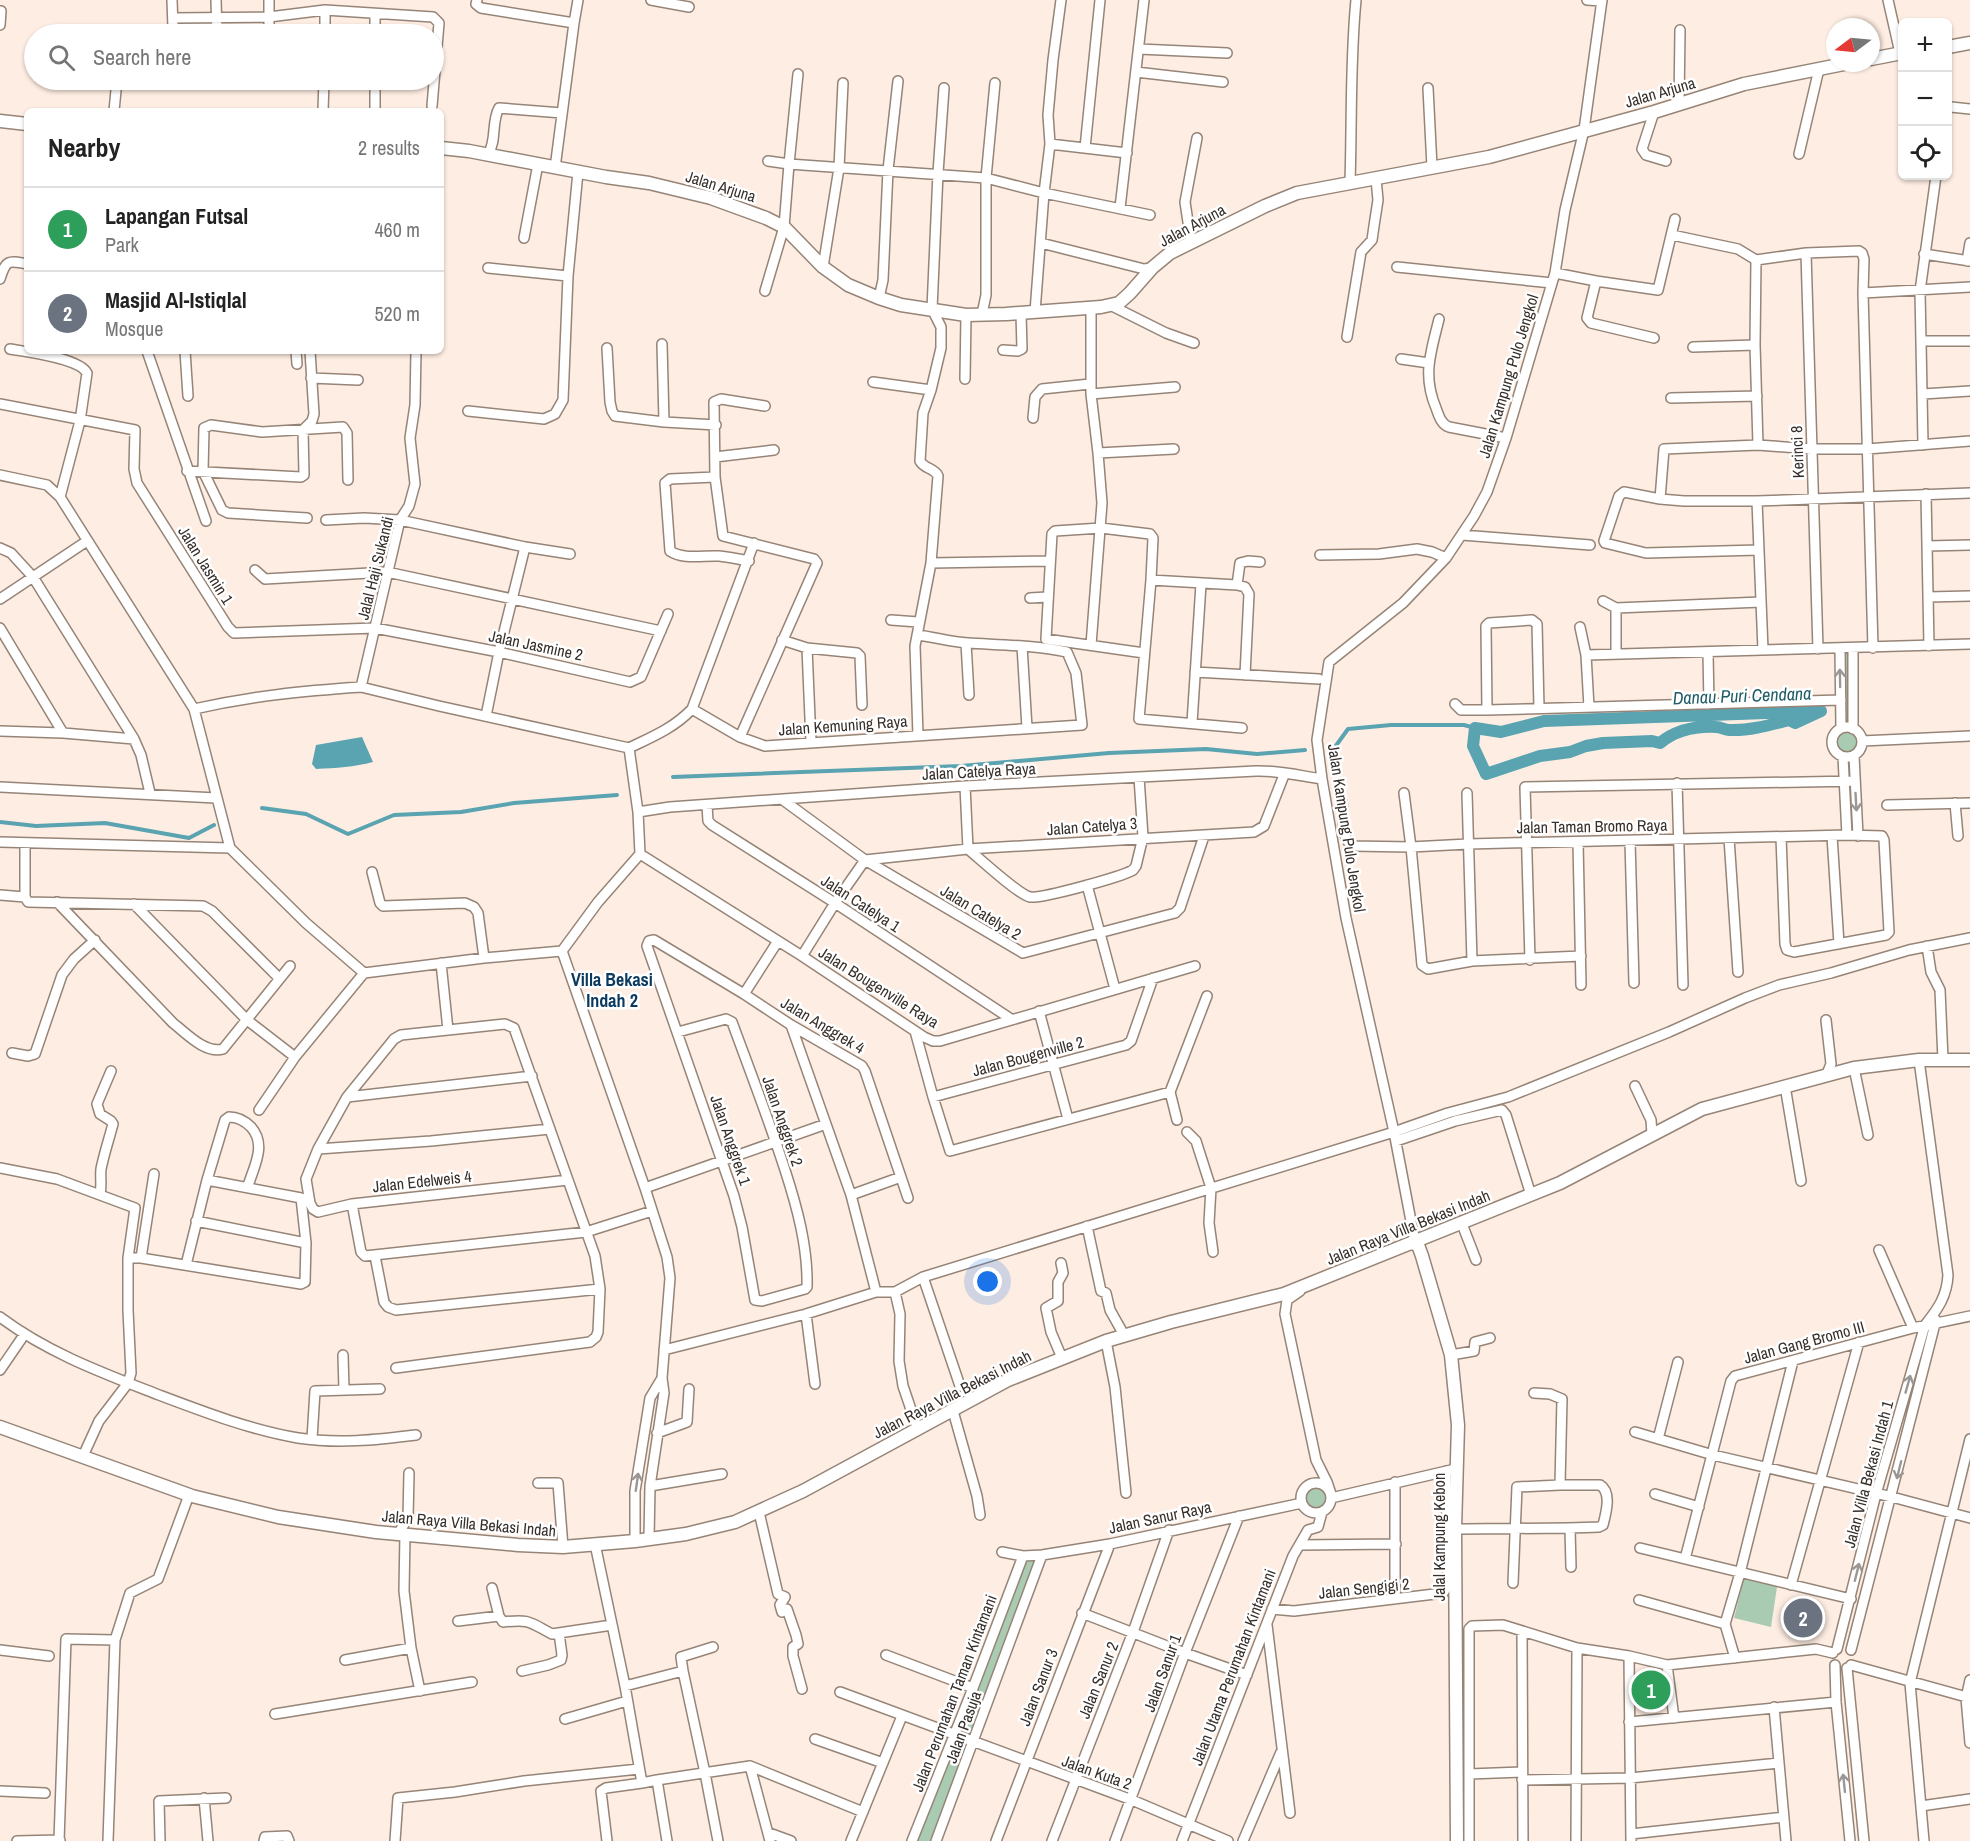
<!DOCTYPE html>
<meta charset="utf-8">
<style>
body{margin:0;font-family:"Archivo Narrow",sans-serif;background:#f2f2f2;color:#222}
.controls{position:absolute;right:18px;top:18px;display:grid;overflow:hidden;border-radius:9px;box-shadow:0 2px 4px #0004}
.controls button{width:54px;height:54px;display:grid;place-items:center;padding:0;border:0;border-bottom:2px solid #e0e0e0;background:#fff;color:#222;font:30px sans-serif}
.compass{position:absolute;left:1826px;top:18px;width:54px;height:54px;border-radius:50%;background:#fff;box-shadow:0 2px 4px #0004;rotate:254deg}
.you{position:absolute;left:988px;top:1282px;width:21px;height:21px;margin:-15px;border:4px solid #fff;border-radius:50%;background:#1a73e8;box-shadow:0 0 0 9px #1a73e833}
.badge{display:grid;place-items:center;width:39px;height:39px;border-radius:50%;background:#0b8043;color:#fff;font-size:20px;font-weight:700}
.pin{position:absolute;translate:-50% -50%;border:3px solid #fff;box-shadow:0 2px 6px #0006}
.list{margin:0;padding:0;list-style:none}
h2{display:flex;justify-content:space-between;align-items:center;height:78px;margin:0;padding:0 24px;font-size:26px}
h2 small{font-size:20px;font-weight:400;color:#767676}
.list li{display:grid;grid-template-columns:39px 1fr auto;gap:18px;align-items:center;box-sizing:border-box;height:84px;padding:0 24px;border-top:2px solid #e0e0e0}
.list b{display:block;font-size:22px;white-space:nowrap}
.list p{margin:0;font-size:20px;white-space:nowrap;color:#767676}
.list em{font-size:20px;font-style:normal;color:#767676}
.icon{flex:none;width:33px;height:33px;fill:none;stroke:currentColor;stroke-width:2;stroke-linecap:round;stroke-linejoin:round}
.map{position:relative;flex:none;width:1970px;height:1841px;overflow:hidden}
.search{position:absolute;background:#fff;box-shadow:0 2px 4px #0004;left:24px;top:24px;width:420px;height:66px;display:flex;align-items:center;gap:15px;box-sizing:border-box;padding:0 21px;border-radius:33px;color:#767676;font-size:22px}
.panel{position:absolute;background:#fff;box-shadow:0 2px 4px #0004;left:24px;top:108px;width:420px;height:246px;border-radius:9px}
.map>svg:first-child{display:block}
.green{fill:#a9cbb2}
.water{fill:#5aa3b1}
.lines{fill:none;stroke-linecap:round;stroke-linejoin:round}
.stream{stroke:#5aa3b1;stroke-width:4}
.canal{stroke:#5aa3b1;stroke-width:12}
.street-casing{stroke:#968477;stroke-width:12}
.secondary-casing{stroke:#968477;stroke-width:15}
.street{stroke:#fff;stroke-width:9}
.secondary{stroke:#fff;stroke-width:12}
.oneway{stroke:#9b9794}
.labels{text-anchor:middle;stroke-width:5;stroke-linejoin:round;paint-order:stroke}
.street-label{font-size:16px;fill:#372f2a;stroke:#fff}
.water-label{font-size:18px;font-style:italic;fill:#1f5c66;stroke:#fff}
.neighbourhood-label{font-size:18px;font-weight:bold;fill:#0b3a5e;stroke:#fff}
</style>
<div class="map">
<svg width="1970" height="1841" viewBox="0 0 1970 1841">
<rect width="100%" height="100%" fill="#feede2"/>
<path class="green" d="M1853 648 1857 731 1862 741 1857 753 1849 757 1839 755 1832 743 1834 734 1841 728 1840 649Z
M1301 1498a15 15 0 1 1 30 0a15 15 0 1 1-30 0Z
M1023 1556 1039 1563 936 1841H912Z
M1744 1577 1777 1587 1771 1627 1734 1618Z
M1659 1674 1661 1705 1642 1706 1640 1675Z"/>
<path class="water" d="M362 737 373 762C354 767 336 768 316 769L312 764 316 745Z"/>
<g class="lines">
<path class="stream" d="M1335 747 1348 729 1391 725H1464L1475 728 1473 746 1480 760
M673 777 961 766 1109 753 1206 749 1257 754 1305 750
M262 808 306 814 348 834 394 815 461 812 514 803 617 795
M0 822 36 826 105 823 189 838 214 825"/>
<path class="canal" d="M1821 711 1795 723 1789 720C1770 725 1749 731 1729 730 1725 730 1721 727 1716 727 1695 726 1676 730 1660 743L1652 741 1603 743 1586 746 1570 752 1540 756 1486 774 1473 746 1475 728 1501 732 1544 721Z"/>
<defs>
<path id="street" d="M172 0 173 28
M216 0 217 34
M269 0V34
M477 0 476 4 481 8 574 23 555 168
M651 0 689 7
M1061 0 1053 60 1048 115 1050 144 1044 193 1150 215
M1587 0 1602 1
M1888 0 1900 53
M375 14V34
M173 18 269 17 325 10 433 17 439 23 432 106
M574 23 578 0
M0 25 1 11
M325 34V10
M1139 49 1227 53
M1136 72 1223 82
M375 80V111
M1428 88 1432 167
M1679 104 1680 30
M1948 109 1951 107 1970 109
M114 111 117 80
M323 111 324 80
M1654 112 1642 149 1646 155 1666 161
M1050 144 1127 153
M1085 148 1100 0
M488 154C497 141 491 122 499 108L562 113
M1799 154 1819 69
M768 161 789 164 798 74
M1350 182C1352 121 1350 61 1356 0
M1120 208 1144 0
M1672 235 1738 249 1756 260
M524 238 538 164
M1191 242 1185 202 1197 138
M1041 243 1144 269 1152 268
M1806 253 1818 649
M1924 254 1970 261
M1967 261 1970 243
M823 267 839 168 843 83
M1397 267 1552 283
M488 268 568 276
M1555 273 1596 281 1587 318 1591 323 1654 338
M0 279C6 260 8 260 27 264
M1596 281 1658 290 1675 219
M765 291 784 227 789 164 986 178 1044 193 1035 312
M1863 293 1970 287
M879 298 883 280 888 170 898 81
M1112 306 1166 333 1194 343
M982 314 986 295V178L995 83
M1439 319C1431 352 1422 375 1436 408 1439 416 1441 424 1449 427L1506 438
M1347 337 1361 252 1372 240 1374 226 1378 200 1376 179
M1921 341H1970
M662 344 664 422
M1693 347 1755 345
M607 348 610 402 612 411 615 416 664 422 716 425
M10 349C27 352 79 358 87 373L80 421 60 497
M1003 350 1018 351 1022 349 1021 313
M147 351 206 521
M185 351 188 396
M296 351 297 364
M1401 359 1429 363
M311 378 358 380
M965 379 966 315
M873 382 931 390
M1091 394 1175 387
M1923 394 1970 391
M1671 398 1757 396
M0 404 135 430 134 469 137 483 228 627 234 633 375 628 499 652 630 682 641 677 668 614
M468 411 544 419 555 414 563 400 568 276 578 172
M1033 418 1035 397 1042 389 1090 384
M1758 445 1755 345 1756 260 1806 253 1859 251 1862 253 1864 259 1863 293 1873 648
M1923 445 1920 291 1936 176
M1098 453 1174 449
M715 457 774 450
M187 471 301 477 304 475 303 430 312 421 314 414 310 351
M0 475 47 485 60 497 194 709
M715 477 670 479 665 483 670 551C683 560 704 555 719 556 729 557 739 559 749 561
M1926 494 1929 646
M1660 499 1664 449 1758 445 1812 449H1867L1970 441
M1757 501 1763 650
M307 518 228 513 222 510 203 471 204 428 211 425 262 432 343 427 347 433 348 480
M326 520 364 518 400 520 525 547 570 554
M1462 535 1590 545
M1927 546 1970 545
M0 548 11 553 33 577 134 739 141 755 150 793
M1759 550 1646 553 1605 543 1604 541 1619 496 1624 492 1660 499 1684 501H1757L1970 493
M1320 555 1379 554 1417 549 1432 552 1446 558
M931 563 1049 561
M255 570 265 579 387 572 661 631
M1151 580 1139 719 1242 728
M1237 585 1240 563 1248 561 1260 562
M1928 597 1970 596
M1030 598 1047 597
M0 599 87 541
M1603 601 1616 608 1761 602
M891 620 918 622
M1580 627 1586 655 1589 707
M0 628 63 733
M782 640 807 648 857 653 860 656 862 705
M966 643 969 695
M1091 645 1102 503 1098 453 1091 394V308
M1022 646 1027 728
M807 648 811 742
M1853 648V729
M1840 649 1841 728
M1144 653 1046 639 1052 534 1055 531 1101 528 1150 534 1153 538 1151 580 1237 585 1245 587 1249 594 1245 675
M1708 653 1709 704
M1616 654V608
M1586 655 1970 644
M1195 672 1319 679
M361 687 439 706 629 748 638 812 640 854 598 902 562 951 484 958 364 973 306 923 230 848 194 709C252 696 302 691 361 687Z
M361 687 400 520 409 506 415 484 410 438 415 405 416 351
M1455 704 1461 710H1487L1841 700
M692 709 754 543
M1487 710 1486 626 1489 623 1532 620 1537 624 1539 708
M486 716 499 652 525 547
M1192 723 1201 584
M1832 742a15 15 0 1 1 30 0a15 15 0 1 1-30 0Z
M0 731 63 733 134 739
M918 735 915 646 931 563 938 476C935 468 924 469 920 461L923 413 931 390 941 348V327L932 309 938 173 944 88
M740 737 817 563 814 559 723 536 715 477 714 402 721 399 765 406
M1862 741 1970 736
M629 748C652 737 674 728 692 709L740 737 765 746 1082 725 1076 673 1067 652C1034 645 1001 645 968 643 951 642 934 637 917 635
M1854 756 1858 836
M1843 757 1847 835
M1677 783 1683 985
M965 786 968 849C979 858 1019 895 1030 897 1041 899 1121 877 1133 870L1136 866 1143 837 1139 777
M0 787 216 798
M1404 793 1411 847 1422 965 1428 969 1472 961 1581 956
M1467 793 1472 961
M1341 799C1346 813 1339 836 1352 846L1411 847 1468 844 1847 835 1882 836 1884 840 1889 932 1886 935 1794 952 1787 950 1785 944 1781 837
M783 800 865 860 1023 953 1175 913 1180 908 1204 836
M1955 803 1958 836
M707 805 708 821 712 825 835 903 1011 1019
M1887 805 1970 803
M638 812 670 807 965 786 1256 771C1277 770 1301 776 1322 779
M1832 836 1839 944
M1729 838 1738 972
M1630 841 1634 983
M0 842 230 848
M1578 842 1581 985
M25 843V897L28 902 203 906 212 911 279 978
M640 854 802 956 924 1037 933 1041H940L1195 966
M372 872 380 903 383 906 465 903 474 907 478 913 484 958
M1087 885 1115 989
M0 895 25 897
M57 902 173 1023C186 1033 205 1054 223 1049L290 966
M134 904 247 1020 295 1057
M1927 946 1931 972 1940 990 1943 1060
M562 951 645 1188 667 1257 670 1278 662 1378 664 1393 650 1486 649 1538
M802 956 835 903 865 860 968 849 1254 832 1264 826 1284 775
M1530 960 1525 787 1855 781
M441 963 448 1030
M744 994 778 941
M1039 1011 1068 1119
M791 1025 851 1195 876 1292
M915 1031 933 1097 1126 1045 1131 1041 1153 978
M678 1032 726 1019 732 1022C750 1071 769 1120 785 1170 797 1207 808 1247 807 1287L805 1289 762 1301 755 1300 742 1227 734 1196 647 946 649 941 654 940 744 994 791 1025 862 1066 865 1071 908 1198
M12 1053 28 1056 35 1054 62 975 74 959 95 940
M1854 1068 1868 1135
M1826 1076 1831 1064 1826 1020
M1635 1086 1651 1120 1652 1134
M1785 1086 1801 1181
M347 1097 532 1076
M933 1097 950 1151 1170 1092
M259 1110 295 1057 364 973
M1177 1120 1170 1092 1207 996
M1187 1132 1196 1141 1211 1188 1209 1223 1213 1252
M1396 1141 1455 1121 1502 1110 1506 1115 1531 1195
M318 1149 431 1141 550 1129
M0 1168 57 1179 135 1208 128 1258V1310L131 1373 128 1383 99 1421 83 1456
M645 1188 826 1124
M100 1194C102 1185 100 1177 101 1169 104 1154 109 1139 113 1124L111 1121 100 1114 97 1104 111 1071
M851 1195 901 1177
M352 1204 361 1252 365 1256 586 1232 652 1211
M196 1221 306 1243
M1462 1224 1476 1260
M1087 1226 1101 1291 1106 1293 1110 1310 1124 1335
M1415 1242 1394 1132 1346 918 1322 779 1317 740 1329 662 1403 603 1446 558 1474 516 1487 492 1506 438 1555 273 1565 210 1584 130 1602 0
M1879 1250 1913 1328
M375 1256 384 1302 388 1307 396 1310 600 1289
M128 1258H141L301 1284 305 1282 306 1243 301 1198 207 1180
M141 1258 154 1174
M1061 1263 1063 1273 1058 1282V1301L1046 1308 1051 1332 1062 1358
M186 1265 207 1180 225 1120 229 1117C237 1117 245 1121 251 1127 267 1145 254 1166 248 1186
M923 1277 960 1386
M1300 1291 1287 1300 1285 1314 1316 1460 1327 1482 1331 1494
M895 1292 900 1314 899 1361 903 1386 918 1430
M806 1314 815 1384
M0 1317C48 1353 103 1373 159 1395 204 1412 251 1430 298 1438 338 1444 376 1440 416 1435
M1106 1341 1115 1387 1126 1493
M664 1350 806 1314 876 1292H895L923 1277 1394 1132 1448 1113 1508 1097 1669 1032 1745 998 1779 985 1831 973 1909 950 1970 938
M343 1355 344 1390
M1451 1355 1474 1351 1475 1342 1490 1338
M396 1368 590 1342 596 1337 598 1332 600 1289 595 1256 514 1028 505 1024 448 1030 401 1035 394 1039 347 1097 318 1149 306 1179 310 1203 313 1209 318 1212 352 1204 568 1180
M0 1370 24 1335
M953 1411 977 1496 980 1515
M1635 1432 1713 1455 1892 1497 1970 1518
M657 1433 687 1422 689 1389
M312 1439 315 1391 380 1389
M1658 1439 1678 1362
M1301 1498a15 15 0 1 1 30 0a15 15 0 1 1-30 0Z
M538 1483H558L563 1547
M650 1486 722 1474
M1655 1494 1699 1507
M1331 1498 1451 1470
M759 1512 778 1594 785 1597 780 1605 782 1612 787 1609 796 1635 798 1644 793 1647V1656L802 1689
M1455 1529C1503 1528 1551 1529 1599 1527L1603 1525C1606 1513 1612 1492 1600 1485H1560L1562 1399 1550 1394 1534 1393
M1570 1529 1571 1567
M398 1534 408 1518 409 1473
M405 1534 404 1591 411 1648 420 1691
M635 1541V1491L650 1398 662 1378
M595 1544 625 1686 642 1783 657 1780 667 1841
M1300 1545 1396 1544
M1640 1548 1851 1599
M1002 1552 1023 1556 1042 1555 1110 1544 1302 1503
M1685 1559 1731 1381 1735 1376 1913 1328 1970 1316
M1513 1583 1517 1487 1560 1485
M1791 1585 1859 1342
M492 1588 499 1616
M1395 1599V1482
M1639 1600 1725 1624
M1272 1609 1294 1611 1443 1593 1448 1586 1446 1471
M1082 1613 1185 1653 1247 1675
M458 1621 499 1616 503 1622C531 1619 529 1622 552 1634L612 1625
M1267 1625 1290 1813
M1522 1631 1523 1841
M1837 1649 1876 1494 1925 1325C1938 1309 1947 1296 1948 1275L1919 1060
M0 1650 49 1656
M1851 1650 1936 1320
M886 1655 973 1688
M1629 1656 1631 1841
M1735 1658 1725 1624 1740 1573 1793 1361
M345 1660 411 1648
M1667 1665 1674 1718
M1835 1665 1836 1702 1850 1841
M1851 1665 1970 1698
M1847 1668 1864 1841
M522 1671 548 1665 561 1660 562 1655 559 1633
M683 1671 681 1657 713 1647
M1970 1680 1966 1698 1970 1743
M625 1686 683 1671 705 1773 718 1841
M840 1692 1132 1800 1228 1841
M1774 1707 1786 1841
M275 1714 472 1682
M565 1719 627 1701
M1629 1722 1836 1702
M815 1739 883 1763
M750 1766 770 1841
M1469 1774 1522 1772
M657 1780 750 1766 863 1812
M1522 1780 1630 1778 1779 1763
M0 1791 45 1793
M204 1798 208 1841
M1921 1806 1970 1799
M769 1833 791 1841
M1631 1834 1784 1817
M17 1841 60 1840
M59 1841 66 1639 115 1640
M108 1841 115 1640 130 1593 158 1579 189 1495
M160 1841 159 1801 226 1798
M264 1841 265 1837 287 1836 289 1841
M395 1841 398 1798 455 1792 524 1781 639 1769
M607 1841 601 1791 606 1788 642 1783
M851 1841 902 1716
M912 1841 973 1688 1023 1556
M936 1841 1042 1555
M996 1841 1110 1544
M1052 1841 1133 1632 1169 1530
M1115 1841 1185 1653 1239 1516
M1182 1841 1293 1556 1308 1530 1318 1527 1322 1512
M1243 1841 1281 1752
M1469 1841V1629L1472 1626 1503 1625 1577 1648 1629 1656 1667 1665 1816 1649 1833 1653
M1576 1841 1577 1648
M1924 1841 1910 1683 1970 1439"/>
<path id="secondary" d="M1948 47 1970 43
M1871 59 1902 53
M0 121 27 124
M441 148 469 151 606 177 649 183 711 198 766 218 784 227 823 267 848 285 879 298 901 305 966 315 1006 314 1101 307 1119 303 1130 293 1152 268 1170 253 1265 206 1297 193 1489 157 1654 112 1744 84 1849 63
M1411 1243 1418 1245 1422 1256 1451 1355 1458 1425 1455 1529 1457 1841
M0 1427 192 1496 278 1517 376 1532 518 1545 563 1547 635 1541 686 1534 735 1522 803 1491 1008 1380 1106 1341 1171 1322 1284 1294 1560 1183 1702 1109 1854 1068 1919 1060H1970"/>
</defs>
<use href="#street" class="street-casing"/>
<use href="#secondary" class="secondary-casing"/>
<use href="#street" class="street"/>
<use href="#secondary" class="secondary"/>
</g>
<defs><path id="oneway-shaft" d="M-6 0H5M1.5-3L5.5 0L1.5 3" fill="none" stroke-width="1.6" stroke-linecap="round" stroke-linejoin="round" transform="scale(1.5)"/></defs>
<g class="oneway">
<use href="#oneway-shaft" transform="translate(1840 678) rotate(-91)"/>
<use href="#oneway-shaft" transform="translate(1856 802) rotate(87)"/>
<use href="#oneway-shaft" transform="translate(1908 1384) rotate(-74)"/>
<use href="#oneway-shaft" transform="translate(1899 1470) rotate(104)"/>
<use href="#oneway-shaft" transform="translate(637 1482) rotate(-82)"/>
<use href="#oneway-shaft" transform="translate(1857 1572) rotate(-76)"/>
<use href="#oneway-shaft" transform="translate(1844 1783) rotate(-96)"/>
</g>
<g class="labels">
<g class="street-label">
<text transform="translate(1660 92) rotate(-16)" y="6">Jalan Arjuna</text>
<text transform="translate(721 186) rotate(17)" y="6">Jalan Arjuna</text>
<text transform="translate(1192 225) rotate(-28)" y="6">Jalan Arjuna</text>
<text transform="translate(1508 376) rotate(-73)" y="6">Jalan Kampung Pulo Jengkol</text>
<text transform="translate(1797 452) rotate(-92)" y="6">Kerinci 8</text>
<text transform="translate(206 565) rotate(58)" y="6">Jalan Jasmin 1</text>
<text transform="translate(375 568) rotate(-76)" y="6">Jalal Haji Sukandi</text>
<text transform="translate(536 645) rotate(12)" y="6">Jalan Jasmine 2</text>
<text transform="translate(843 725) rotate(-4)" y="6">Jalan Kemuning Raya</text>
<text transform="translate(979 771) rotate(-3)" y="6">Jalan Catelya Raya</text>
<text transform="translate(1092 826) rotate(-4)" y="6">Jalan Catelya 3</text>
<text transform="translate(1592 826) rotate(-1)" y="6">Jalan Taman Bromo Raya</text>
<text transform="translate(1347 828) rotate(81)" y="6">Jalan Kampung Pulo Jengkol</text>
<text transform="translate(861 903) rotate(33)" y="6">Jalan Catelya 1</text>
<text transform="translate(981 912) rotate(31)" y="6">Jalan Catelya 2</text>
<text transform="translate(879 987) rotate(32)" y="6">Jalan Bougenville Raya</text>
<text transform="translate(823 1025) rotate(31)" y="6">Jalan Anggrek 4</text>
<text transform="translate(1028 1056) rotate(-15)" y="6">Jalan Bougenville 2</text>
<text transform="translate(783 1121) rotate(71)" y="6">Jalan Anggrek 2</text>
<text transform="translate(731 1140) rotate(71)" y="6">Jalan Anggrek 1</text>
<text transform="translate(422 1181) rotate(-6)" y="6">Jalan Edelweis 4</text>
<text transform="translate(1408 1227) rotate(-22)" y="6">Jalan Raya Villa Bekasi Indah</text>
<text transform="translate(1804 1342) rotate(-15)" y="6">Jalan Gang Bromo III</text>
<text transform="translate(952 1394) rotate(-27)" y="6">Jalan Raya Villa Bekasi Indah</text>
<text transform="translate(1868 1474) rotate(-75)" y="6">Jalan Villa Bekasi Indah 1</text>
<text transform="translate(1160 1517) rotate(-12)" y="6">Jalan Sanur Raya</text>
<text transform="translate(469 1523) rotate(5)" y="6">Jalan Raya Villa Bekasi Indah</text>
<text transform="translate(1439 1537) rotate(-90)" y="6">Jalal Kampung Kebon</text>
<text transform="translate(1364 1588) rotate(-6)" y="6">Jalan Sengigi 2</text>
<text transform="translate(1233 1667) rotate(-69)" y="6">Jalan Utama Perumahan Kintamani</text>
<text transform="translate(1162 1673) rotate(-70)" y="6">Jalan Sanur 1</text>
<text transform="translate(1098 1680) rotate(-68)" y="6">Jalan Sanur 2</text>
<text transform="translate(1038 1687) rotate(-69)" y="6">Jalan Sanur 3</text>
<text transform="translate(954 1693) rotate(-69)" y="6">Jalan Perumahan Taman Kintamani</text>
<text transform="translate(963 1727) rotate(-70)" y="6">Jalan Pasuja</text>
<text transform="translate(1097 1772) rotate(20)" y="6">Jalan Kuta 2</text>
</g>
<g class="water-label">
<text transform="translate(1742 696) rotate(-2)" y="6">Danau Puri Cendana</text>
</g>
<g class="neighbourhood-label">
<text x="612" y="986">Villa Bekasi<tspan x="612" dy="21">Indah 2</tspan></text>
</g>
</g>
</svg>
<div class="controls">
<button>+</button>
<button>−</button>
<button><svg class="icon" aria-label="locate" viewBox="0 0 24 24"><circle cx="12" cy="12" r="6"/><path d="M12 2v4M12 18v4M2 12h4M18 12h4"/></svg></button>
</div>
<svg class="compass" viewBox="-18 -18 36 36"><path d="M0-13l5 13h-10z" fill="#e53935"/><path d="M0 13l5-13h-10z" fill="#767676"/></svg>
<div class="you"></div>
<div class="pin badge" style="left:1651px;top:1690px;background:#2e9e5b">1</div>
<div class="pin badge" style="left:1803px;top:1618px;background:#6b7280">2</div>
<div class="search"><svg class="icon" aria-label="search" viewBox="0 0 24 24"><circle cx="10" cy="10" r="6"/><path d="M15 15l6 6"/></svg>Search here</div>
<section class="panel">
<h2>Nearby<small>2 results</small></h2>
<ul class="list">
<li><span class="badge" style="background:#2e9e5b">1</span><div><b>Lapangan Futsal</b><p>Park</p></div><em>460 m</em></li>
<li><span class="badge" style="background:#6b7280">2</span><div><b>Masjid Al-Istiqlal</b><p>Mosque</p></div><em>520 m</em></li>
</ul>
</section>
</div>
